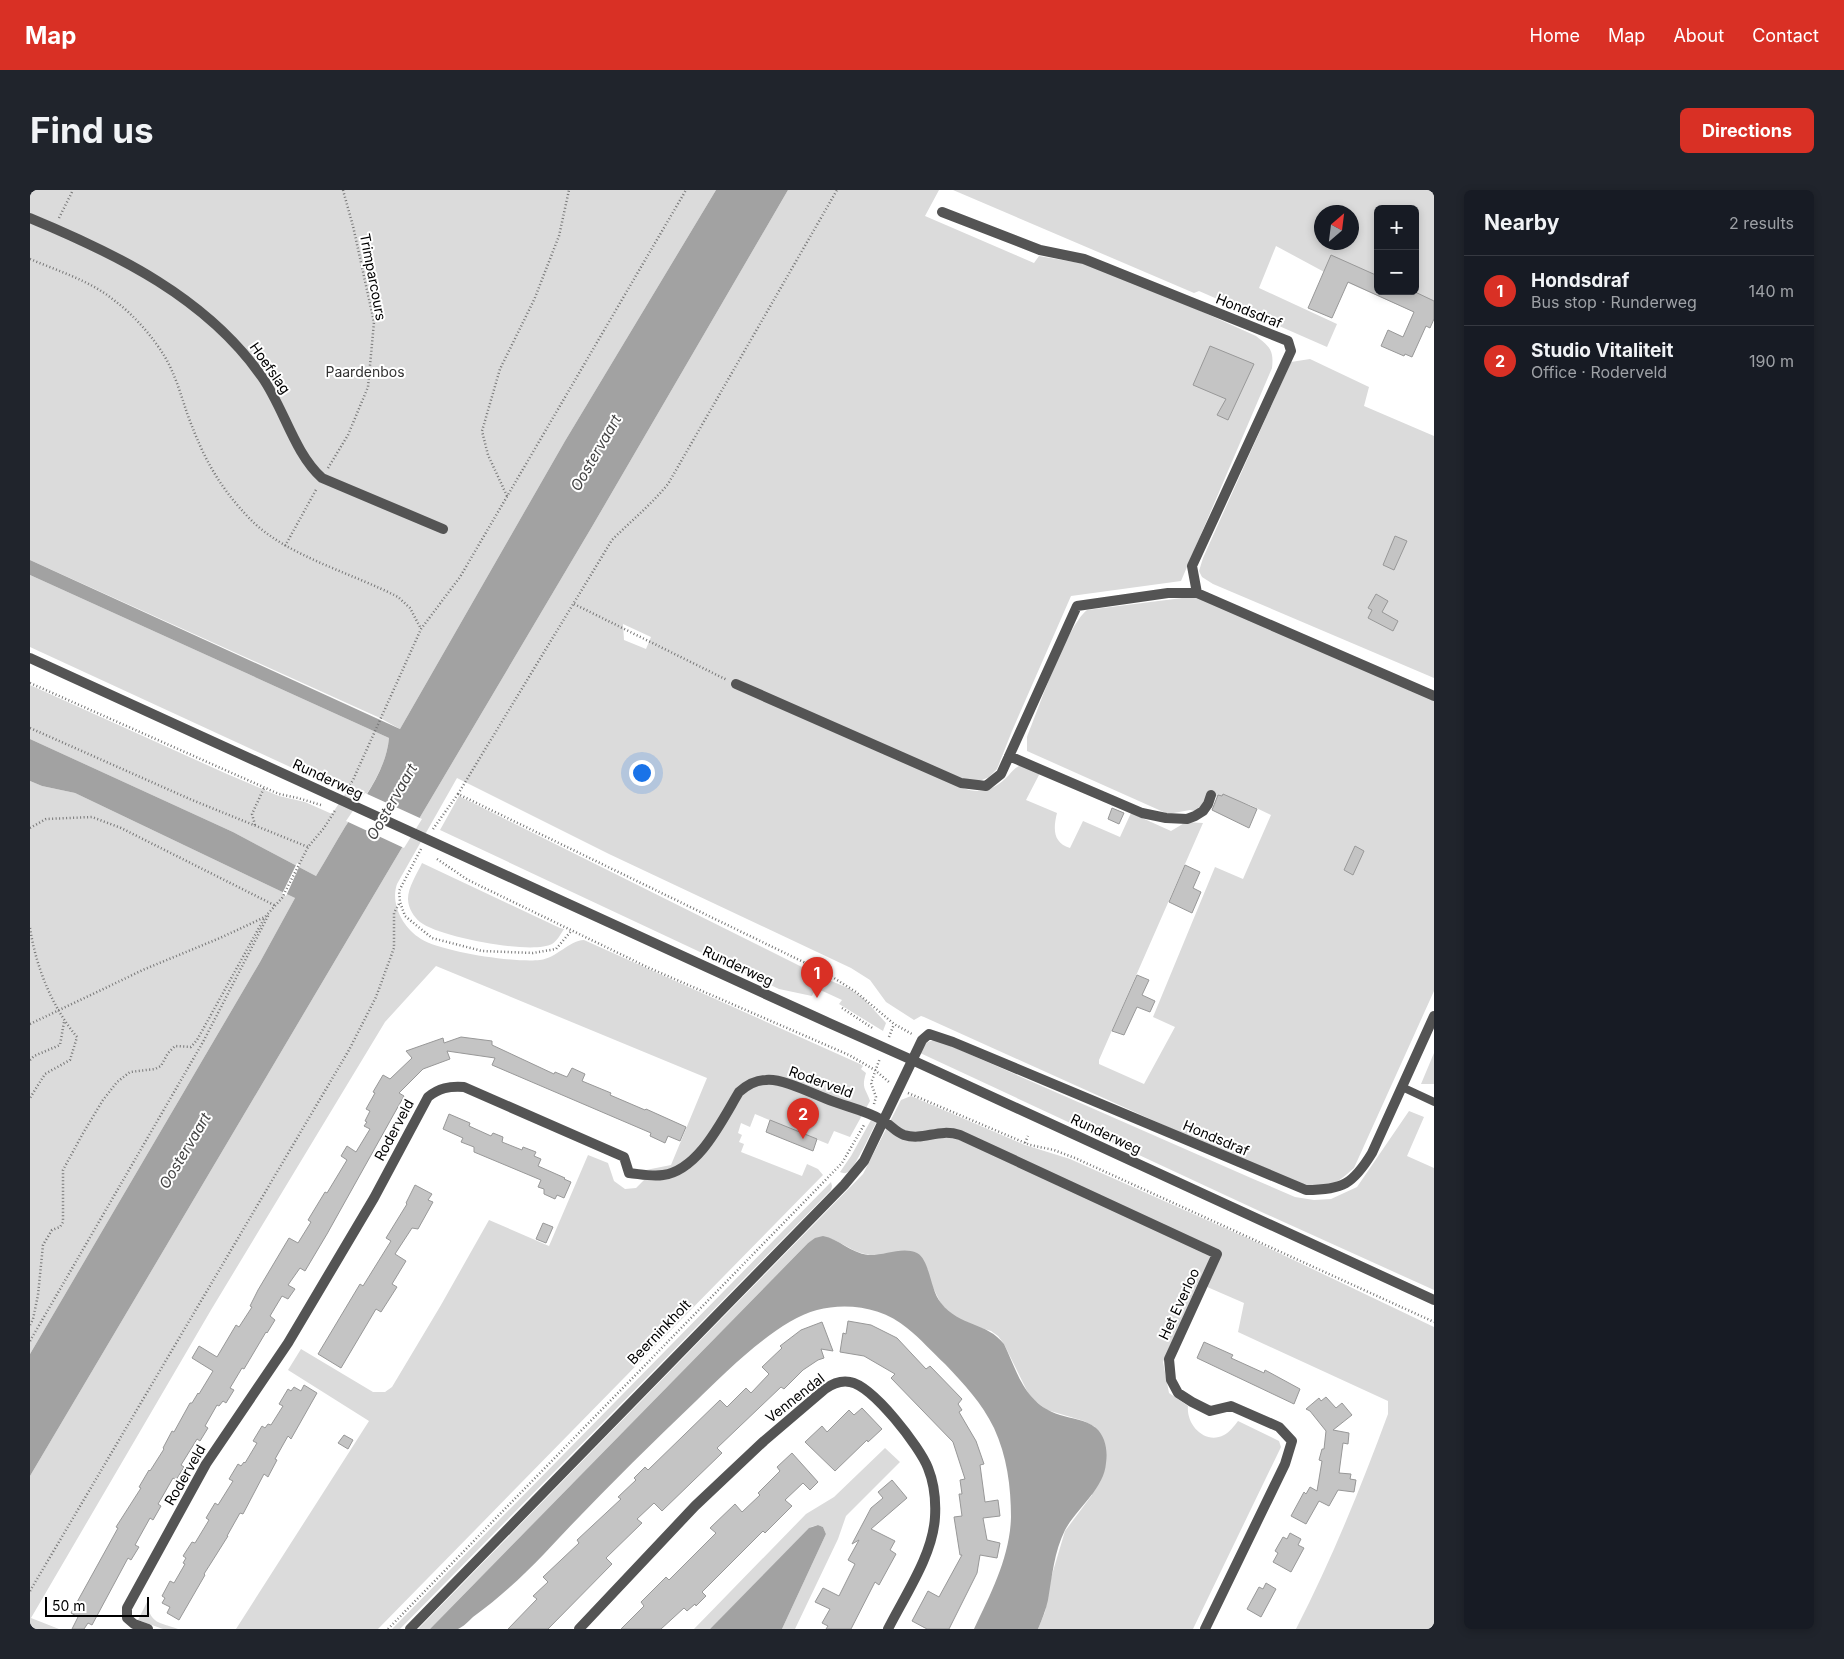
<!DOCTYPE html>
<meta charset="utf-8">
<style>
body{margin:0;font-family:Inter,sans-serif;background:#20242c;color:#f1f3f6}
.controls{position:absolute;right:15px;top:15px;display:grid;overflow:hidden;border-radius:8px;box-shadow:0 2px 8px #0003}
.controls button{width:45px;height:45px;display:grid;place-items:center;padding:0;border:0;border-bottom:1px solid #363941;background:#171b24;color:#f1f3f6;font:25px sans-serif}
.compass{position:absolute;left:1284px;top:15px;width:45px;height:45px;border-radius:50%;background:#171b24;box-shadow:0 2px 8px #0003;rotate:28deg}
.scale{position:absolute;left:15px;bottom:12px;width:104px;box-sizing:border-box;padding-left:5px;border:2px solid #000;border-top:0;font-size:14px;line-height:18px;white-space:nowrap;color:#000;-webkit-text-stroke:4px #fff;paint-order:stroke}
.you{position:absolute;left:611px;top:582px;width:18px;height:18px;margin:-12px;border:4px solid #fff;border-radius:50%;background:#1a73e8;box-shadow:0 0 0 8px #1a73e833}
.badge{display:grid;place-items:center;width:32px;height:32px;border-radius:50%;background:#d93025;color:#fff;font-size:16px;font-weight:700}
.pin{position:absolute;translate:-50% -41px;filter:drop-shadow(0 1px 2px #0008)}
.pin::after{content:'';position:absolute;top:26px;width:18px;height:15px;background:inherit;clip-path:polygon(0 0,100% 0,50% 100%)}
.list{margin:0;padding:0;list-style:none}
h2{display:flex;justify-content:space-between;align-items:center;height:65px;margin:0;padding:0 20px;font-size:21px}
h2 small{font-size:16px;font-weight:400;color:#9ea1a6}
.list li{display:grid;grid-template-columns:32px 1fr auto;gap:15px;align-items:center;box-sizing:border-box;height:70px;padding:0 20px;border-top:1px solid #363941}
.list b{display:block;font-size:19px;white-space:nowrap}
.list p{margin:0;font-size:16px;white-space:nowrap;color:#9ea1a6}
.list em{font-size:16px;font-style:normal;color:#9ea1a6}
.map{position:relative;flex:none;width:1404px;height:1439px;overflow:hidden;border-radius:8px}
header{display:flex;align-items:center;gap:30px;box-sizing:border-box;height:70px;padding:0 25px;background:#d93025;color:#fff}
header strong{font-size:24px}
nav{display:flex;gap:28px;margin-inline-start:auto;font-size:18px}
.intro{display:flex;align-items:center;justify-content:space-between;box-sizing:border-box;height:120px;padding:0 30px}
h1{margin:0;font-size:35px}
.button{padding:12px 22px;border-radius:8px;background:#d93025;color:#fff;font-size:18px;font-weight:700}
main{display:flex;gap:30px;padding:0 30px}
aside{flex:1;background:#171b24;border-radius:8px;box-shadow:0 2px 8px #0003}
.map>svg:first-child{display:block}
.green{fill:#dbdbdb;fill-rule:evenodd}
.water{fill:#a2a2a2}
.pier{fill:#fff}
.building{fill:#c4c4c4;stroke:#989898}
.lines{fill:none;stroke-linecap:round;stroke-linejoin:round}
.path{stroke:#767676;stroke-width:2.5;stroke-dasharray:1 2.5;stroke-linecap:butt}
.service{stroke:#545454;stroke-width:8}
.minor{stroke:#545454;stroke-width:10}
.tertiary{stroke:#545454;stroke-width:10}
.labels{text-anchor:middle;stroke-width:4;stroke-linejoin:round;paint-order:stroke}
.street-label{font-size:14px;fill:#000;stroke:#fff}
.park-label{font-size:14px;fill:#323232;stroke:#fff}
.water-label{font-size:15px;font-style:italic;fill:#434343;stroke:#fff}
</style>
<header>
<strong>Map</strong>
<nav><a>Home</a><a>Map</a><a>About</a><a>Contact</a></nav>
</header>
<div class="intro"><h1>Find us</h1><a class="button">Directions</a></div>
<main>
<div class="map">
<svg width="1404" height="1439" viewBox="0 0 1404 1439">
<rect width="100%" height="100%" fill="#fff"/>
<path class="green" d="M0 0H686L535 251 370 539 350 528 0 370Z
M758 0H909L895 26 1004 73 1009 66 1073 77 1226 146C1240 157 1244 160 1242 178L1151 391 1041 406 982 541 967 579 959 587 933 598C951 605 966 599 979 585 982 581 987 576 992 575 997 575 1005 581 1010 583L996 610 1027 623C1023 639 1023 653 1040 658L1053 631 1090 647 1101 623 1141 641 1156 632 1173 633 1069 870V874L1114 894 1145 837 1123 827 1185 677 1213 689 1241 625 1220 615 1190 605 1185 607 1177 624 1160 620 1138 624 997 561V547C1009 518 1036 437 1057 420L1168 406 1404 505V801L1324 978C1318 983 1310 991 1302 994 1277 1001 1254 987 1231 979L894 827 891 826 884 830 856 812 840 790 821 778 579 664 427 588 367 694C360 714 373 738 391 749 412 762 485 773 510 770 527 768 538 751 554 750L830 874 833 876 831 879 836 883C831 899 836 898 840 911L820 947 804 941 798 954 725 924 720 937 711 933 708 943 712 945 709 952 714 954 711 962 772 986 777 974 788 979 793 985 348 1439H206L339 1231 258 1180 271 1159 343 1202H355L362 1197 411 1115 459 1030 519 1056 558 965 578 973 584 991 595 999 606 998 615 989C640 989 655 988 672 966L689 929C675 949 660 979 632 982 627 982 621 981 616 980L641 975 677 888 406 776 355 832 181 1120 1 1428 29 1439H0V1286L563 335ZM593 434 621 447 616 459 594 450Z
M923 0H1404V131L1298 84 1246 56 1229 98 1307 134 1297 157 1169 101 1164 103ZM1348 19H1385V101H1348ZM1292 22H1322V52H1292Z
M1280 169 1339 197 1334 216 1404 246V488L1183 394 1172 387 1169 381 1173 368 1261 172Z
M0 385 359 548C356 581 333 609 315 637 305 653 296 670 286 686L203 642 0 549V495L197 584 249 606 275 612 302 624 319 598 300 588 295 593 0 457Z
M0 591 12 596 45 603 265 708 230 772 0 1164Z
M429 606 792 787 820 799 834 809 856 833 853 841 809 814 812 810 786 798 782 806 749 799 410 640Z
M392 673 530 738 534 739C530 745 528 750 522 754 502 765 409 747 390 732 384 727 378 718 378 709 378 697 387 684 392 673Z
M905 849 1221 988 1265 1007 1284 1010 1301 1009 1327 997 1379 921 1394 927 1377 966 1404 978V1100L1225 1019 888 862 896 853Z
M1404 863V894H1391Z
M881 906 995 955 1040 969 1226 1052 1404 1137V1439H1266C1302 1369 1331 1297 1358 1224V1211L1208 1142 1214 1113 1168 1093 1133 1172 1139 1203 1158 1216C1156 1235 1175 1255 1194 1245 1200 1242 1204 1236 1208 1231L1249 1251 1251 1257 1163 1439H1008L1015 1422 1021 1388 1035 1341 1062 1305 1065 1237 1054 1231 1017 1220 1000 1207 974 1154 968 1146 961 1141 941 1135 926 1128 911 1114 898 1087V1080L881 1061C865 1061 850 1068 835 1064 813 1059 800 1038 778 1053L400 1439H388L833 984 871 910Z
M841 930 846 933C841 942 825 978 818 982 814 984 813 983 810 982L821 966Z
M801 992 802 996 801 1000 370 1439H362Z
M855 1258 870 1272 816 1326 808 1349 765 1439H752L796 1344 793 1337 788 1335 781 1337 680 1439H664L776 1324 804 1307Z
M117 1412C120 1434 129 1432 148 1439H133L108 1430Z"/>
<path class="water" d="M686 0H758L563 335 0 1286V1164L230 772 265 708 45 603 12 596 0 591V549L203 642 286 686C296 670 305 653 315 637 333 610 356 581 359 548L0 385V370L370 539 535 251Z
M793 1046C809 1049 821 1063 838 1065 854 1066 872 1056 887 1063 900 1070 900 1100 911 1113 930 1137 957 1132 974 1154 988 1184 995 1214 1030 1225 1042 1229 1055 1229 1066 1238 1075 1246 1078 1260 1076 1273 1074 1299 1047 1318 1035 1340 1024 1362 1022 1387 1018 1410 1016 1420 1012 1429 1008 1439H944C961 1403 980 1367 981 1327 981 1297 977 1266 964 1238 952 1213 934 1194 915 1174 902 1162 891 1149 877 1138 853 1117 816 1112 787 1120 746 1131 696 1182 666 1211 614 1261 563 1311 514 1364 492 1387 469 1408 443 1427 439 1431 433 1437 428 1439 421 1439 408 1439 400 1439L778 1053 785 1048Z
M788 1335 793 1337 796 1344 752 1439H680L779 1338Z"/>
<path class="pier" d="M335 603 392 629 374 658 316 631Z
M267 673 270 675 256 706 252 704Z"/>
<path class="building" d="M1301 65 1348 86V101H1383L1404 111V129L1400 138 1396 136 1382 167 1375 164 1374 166 1351 156 1358 140 1373 147 1384 122 1318 92 1302 128 1278 118Z
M1180 156 1224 174 1198 230 1187 225 1196 209 1163 195Z
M1365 346 1377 351 1364 380 1353 375Z
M1346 404 1358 411 1352 422 1368 431 1363 441 1338 428 1342 420 1338 418Z
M1193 604 1227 619 1219 638 1182 620 1188 605 1192 606Z
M1082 618 1094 623 1089 634 1078 629Z
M1325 656 1334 661 1323 685 1314 680Z
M1155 675 1170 682 1163 698 1171 702 1162 723 1139 712Z
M1107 785 1119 790 1112 805 1125 811 1120 822 1107 817 1094 845 1082 841Z
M431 847 462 851V855L524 884 525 882 537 887 542 878 555 884 552 891 581 903 580 905 615 920 616 919 656 937 650 951 638 946 635 953 620 946 621 943 462 875 465 868 417 861 420 869 393 879 369 903 374 906 297 1044 275 1081 270 1078 258 1095 265 1099 258 1109 252 1106 240 1126 245 1130 237 1143 236 1142 214 1179 212 1178 200 1198 204 1200 196 1213 193 1211 189 1216 187 1215 175 1236 178 1238 170 1251 167 1249 164 1254 151 1275 154 1277 146 1290 143 1288 131 1309 128 1314 131 1316 123 1330 120 1328 105 1355 109 1357 101 1370 98 1368 62 1435 58 1433 54 1439H42L48 1427 41 1423 88 1338 86 1337 111 1298 109 1297 119 1280 120 1281 134 1259 133 1258 142 1241 144 1242 160 1213H162L168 1203 169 1204 183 1181 162 1168 169 1156 187 1167 206 1135 209 1137 222 1117 220 1116 228 1100 259 1048 268 1053 281 1032 278 1030 295 1002 297 1003 317 970 311 966 317 956 326 962 340 939 334 936 337 932 335 931 340 921 336 919 345 903 343 902 353 885 360 889 382 868 376 861 413 848 414 853Z
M419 924 440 933 439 936 461 946 463 943 473 947 472 952 492 960 493 957 506 962 504 966 511 969 508 976 535 988 534 989 541 992 534 1008 527 1005 525 1009 514 1004V999L508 997 511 990 444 962V957L431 952 433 948 413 939Z
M740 930 787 949 783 961 736 942Z
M385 995 402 1004 398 1010 403 1012 388 1039 382 1038 365 1064 376 1071 362 1094 367 1097 351 1122 346 1119 311 1178 288 1164 330 1094 333 1096 361 1051 356 1048 377 1014 376 1013Z
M513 1033 523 1037 516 1053 506 1049Z
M818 1131 841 1135 867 1148 896 1179 900 1176 932 1209 928 1214 932 1220 929 1222 946 1251 954 1274 950 1275 955 1312 968 1310 970 1326 953 1328 957 1350 970 1353 967 1368 950 1365 947 1383 919 1439H897L882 1431 898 1401 909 1407 932 1365H930L924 1327 932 1326 929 1304H932L930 1290 935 1289 923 1252 861 1188 865 1184 834 1166 810 1162 813 1143 816 1144Z
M792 1132 803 1161 791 1159 794 1168 788 1170 773 1180 754 1199 751 1197 687 1258 692 1263 632 1321 624 1313 607 1329 612 1333 576 1368 582 1374 518 1439H478L507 1409 503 1406 518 1392 513 1387 549 1353 547 1350 591 1309 588 1307 606 1290 604 1288 615 1277 618 1280 690 1210 697 1217 716 1198 721 1203 739 1184 732 1177 752 1158 750 1156 771 1140Z
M1174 1152 1203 1165 1201 1168 1234 1183 1235 1180 1270 1199 1264 1214 1167 1168Z
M274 1195 287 1203 261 1249 258 1246 245 1269 247 1270 238 1287 234 1284 213 1324 210 1323 197 1346H198L181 1373 174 1384 175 1385 149 1430 137 1423 140 1417 132 1413 135 1408 132 1406 140 1391 144 1393 155 1374 153 1373 156 1368 153 1366 162 1352 165 1353 179 1330 176 1328 185 1313 188 1315 203 1291 199 1289 208 1274 211 1276 214 1272 215 1273 227 1253 223 1251 232 1236 235 1238 238 1234 241 1235 253 1216 249 1214 258 1199 261 1201 264 1197 271 1201Z
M1296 1207 1306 1218 1312 1213 1322 1225 1303 1240 1319 1243 1318 1254 1313 1253 1309 1283 1321 1284 1320 1289 1326 1290 1324 1302 1308 1300 1299 1316 1289 1311 1276 1334 1261 1326 1274 1302 1276 1304 1280 1297 1287 1301 1292 1271 1289 1270 1292 1259H1294L1296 1241 1280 1221 1276 1219 1289 1208 1291 1211Z
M832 1218 852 1239 838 1252 837 1250 805 1281 775 1252 792 1236 797 1242 819 1220 824 1225Z
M314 1245 323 1250 318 1259 308 1253Z
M762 1263 788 1292 780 1300 773 1293 755 1310 762 1316 735 1343 733 1341 672 1402 676 1406 666 1416 665 1414 657 1421 654 1418 631 1439H591L614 1416 611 1412 636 1387 639 1390 686 1343 680 1338 705 1314 712 1322 730 1305 728 1303 750 1281 747 1277Z
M862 1290 877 1308 841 1339 865 1351 860 1360 866 1364 849 1395 845 1392 821 1439H796L798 1436 792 1433 800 1419 785 1412 793 1398 809 1406 825 1374 818 1370 829 1350 822 1354 841 1318 853 1308 848 1302Z
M1260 1343 1271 1349 1268 1355 1274 1358 1261 1382 1243 1372 1248 1363 1245 1361 1253 1347 1257 1349Z
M1236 1393 1246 1399 1231 1427 1217 1419 1229 1397 1233 1399Z"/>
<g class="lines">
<path class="path" d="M29 28 43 0
M0 69C28 81 61 91 85 111 104 125 123 147 135 167 145 184 151 205 157 223 173 267 188 296 221 330 257 366 322 383 368 407L380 418 391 439
M298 278 318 245 338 197 344 132 323 36 313 0
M477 306 458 265 452 241 470 179 504 110 529 46 539 0
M255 356 287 298
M544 414 697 490
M0 493 249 604 268 608 291 615
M0 538 162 610 278 657
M316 601 323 590 391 439 430 387 656 0
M428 604 582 350C601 331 621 315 638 294L807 0
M225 635 222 624 234 598
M0 638 16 629 62 627 91 638 246 716
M403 639 428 604 796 783 826 802 864 834 882 844
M391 659 369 701 370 712 375 726 402 748 452 761 503 763 526 759 542 740
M407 669 438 690 617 777 819 865 845 880 860 893
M0 738C6 777 22 817 47 847L40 870 15 884 0 908
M786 805 796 783
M812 818 844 839
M0 834 115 779 190 748 235 727 252 708 278 657 294 638 306 619
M859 847 864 834
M0 870 4 866 30 855 34 832
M878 903 1000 955 1024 960 1045 968 1404 1132
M844 914 846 907 841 893 850 868
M995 953 998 946
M0 1135 3 1129 8 1105 13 1055 22 1040 30 1037 33 1032V980L52 945 73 910 87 892 100 882 125 879 131 876 138 863 145 856 161 857 167 850 235 727
M0 1151 173 852 239 724
M0 1401 319 860 346 807 364 758V723L370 712
M358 1439 812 973 834 935"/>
<path class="service" d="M1372 897 1404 912"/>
<path class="minor" d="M0 28C87 64 177 108 232 187 254 218 264 263 292 288L413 339
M1167 403 1404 506
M706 494 931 593 956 596 971 584 1047 416 1138 403H1167L1162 376 1261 161 1258 151 1054 69 1010 60 912 22
M979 566 1112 623 1136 628 1157 629 1165 626 1173 621 1178 614 1181 605
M118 1439 104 1434 97 1428V1418L176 1274 258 1153 344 1008 398 907C409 898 419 896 434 897L594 967 599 983C610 984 622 987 633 985 669 980 692 930 709 902 717 895 725 890 736 890 753 888 785 905 802 911 818 917 837 921 852 930 860 934 865 942 874 945 894 951 908 938 930 945L1187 1064 1139 1169 1141 1190 1148 1203 1162 1212 1180 1221 1201 1216 1249 1237 1262 1251 1255 1274 1175 1439
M380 1439 814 995 834 971 892 850 899 844 923 852 1276 1000C1313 1000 1323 994 1342 963L1404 826
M549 1439 665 1316 734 1251 795 1199C802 1194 810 1190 820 1192 843 1196 890 1257 898 1278 904 1293 906 1310 905 1327 903 1365 875 1405 858 1439"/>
<path class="tertiary" d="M0 468 799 833 882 870 1404 1110"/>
</g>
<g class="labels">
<g class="street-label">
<text transform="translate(343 87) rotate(79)" y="5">Trimparcours</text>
<text transform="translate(1219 121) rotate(22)" y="5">Hondsdraf</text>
<text transform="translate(240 178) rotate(55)" y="5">Hoefslag</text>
<text transform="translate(298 589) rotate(25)" y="5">Runderweg</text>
<text transform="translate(708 776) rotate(25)" y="5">Runderweg</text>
<text transform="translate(791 892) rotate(20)" y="5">Roderveld</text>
<text transform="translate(364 940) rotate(-62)" y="5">Roderveld</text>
<text transform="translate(1076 944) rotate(25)" y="5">Runderweg</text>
<text transform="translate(1186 948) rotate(23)" y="5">Hondsdraf</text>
<text transform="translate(1149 1114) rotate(-65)" y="5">Het Everloo</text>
<text transform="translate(629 1142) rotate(-46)" y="5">Beerninkholt</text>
<text transform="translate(765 1208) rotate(-38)" y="5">Vennendal</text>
<text transform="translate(155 1285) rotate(-60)" y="5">Roderveld</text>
</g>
<g class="park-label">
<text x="335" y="187">Paardenbos</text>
</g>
<g class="water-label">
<text transform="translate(566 263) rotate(-60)" y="5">Oostervaart</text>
<text transform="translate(362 612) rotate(-60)" y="5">Oostervaart</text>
<text transform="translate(155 961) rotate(-59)" y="5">Oostervaart</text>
</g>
</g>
</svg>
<div class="controls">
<button>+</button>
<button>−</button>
</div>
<svg class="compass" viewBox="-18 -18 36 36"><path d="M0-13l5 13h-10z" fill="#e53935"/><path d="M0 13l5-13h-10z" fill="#9ea1a6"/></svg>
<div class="scale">50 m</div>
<div class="you"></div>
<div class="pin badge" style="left:787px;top:808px">1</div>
<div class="pin badge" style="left:773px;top:949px">2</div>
</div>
<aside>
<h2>Nearby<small>2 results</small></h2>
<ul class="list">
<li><span class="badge">1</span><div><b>Hondsdraf</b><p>Bus stop · Runderweg</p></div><em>140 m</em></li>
<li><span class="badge">2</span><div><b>Studio Vitaliteit</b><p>Office · Roderveld</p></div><em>190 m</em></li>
</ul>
</aside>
</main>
